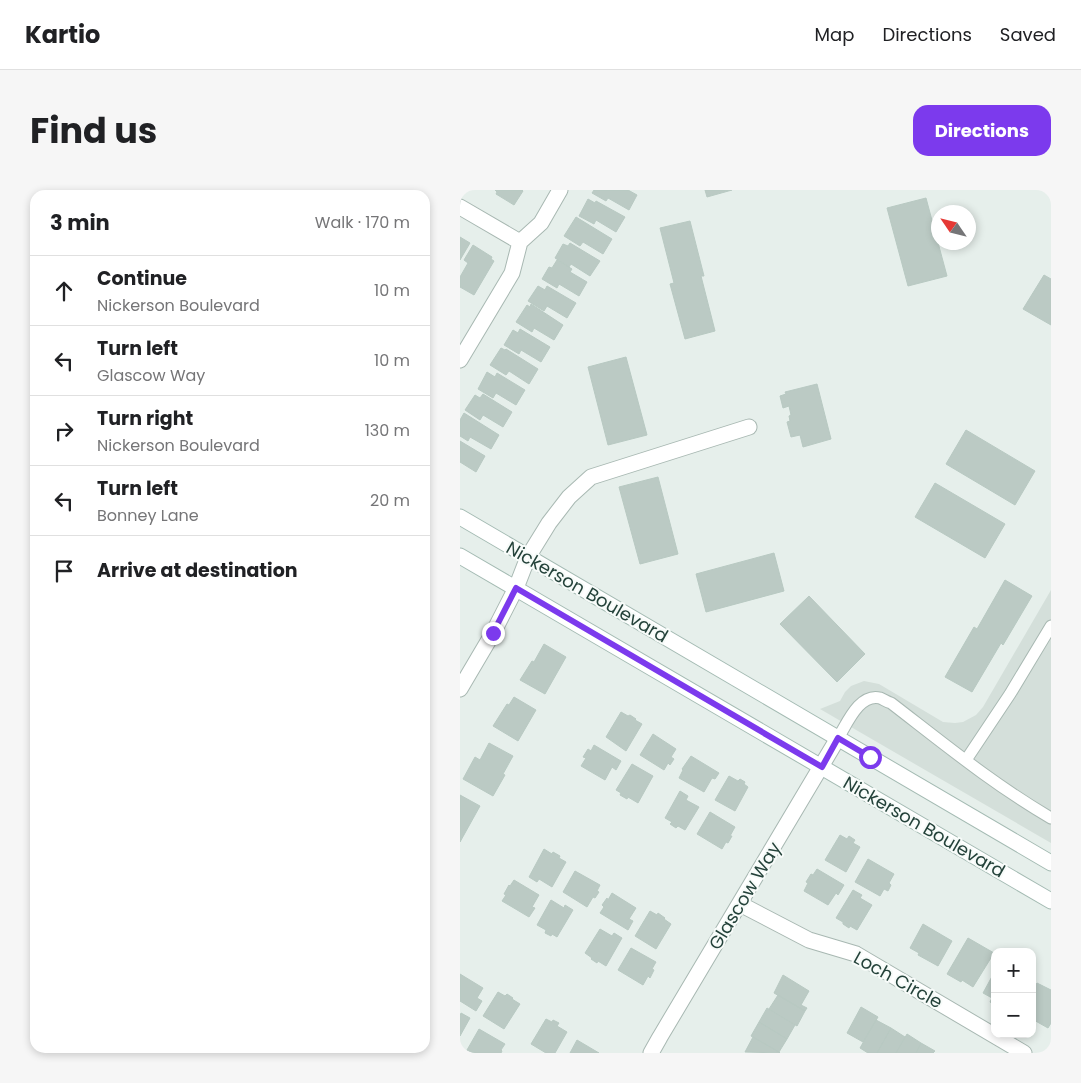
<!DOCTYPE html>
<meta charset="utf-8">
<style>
body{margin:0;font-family:Poppins,sans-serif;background:#f6f6f6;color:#202124}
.controls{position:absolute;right:15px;bottom:15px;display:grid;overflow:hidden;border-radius:10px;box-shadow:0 2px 8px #0003}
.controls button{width:45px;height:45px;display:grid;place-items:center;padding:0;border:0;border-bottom:1px solid #e0e0e0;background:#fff;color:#202124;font:25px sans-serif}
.compass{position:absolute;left:471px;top:15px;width:45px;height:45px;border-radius:50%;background:#fff;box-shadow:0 2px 8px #0003;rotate:305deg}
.stop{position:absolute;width:15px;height:15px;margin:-11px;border:4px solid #7c3aed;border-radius:50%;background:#fff}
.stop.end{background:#7c3aed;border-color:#fff;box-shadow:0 1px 5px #0008}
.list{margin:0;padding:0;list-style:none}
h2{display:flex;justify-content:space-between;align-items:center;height:65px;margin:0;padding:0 20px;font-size:21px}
h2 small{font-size:16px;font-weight:400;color:#757577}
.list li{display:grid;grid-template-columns:32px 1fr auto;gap:15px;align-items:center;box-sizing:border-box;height:70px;padding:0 20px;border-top:1px solid #e0e0e0}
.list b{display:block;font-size:19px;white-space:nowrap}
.list p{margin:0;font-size:16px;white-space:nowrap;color:#757577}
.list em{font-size:16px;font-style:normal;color:#757577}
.icon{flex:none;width:28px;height:28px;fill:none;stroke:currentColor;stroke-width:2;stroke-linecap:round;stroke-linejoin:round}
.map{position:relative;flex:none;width:591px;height:863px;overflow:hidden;border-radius:15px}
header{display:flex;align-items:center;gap:30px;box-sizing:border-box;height:70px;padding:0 25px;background:#fff;border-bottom:1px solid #e0e0e0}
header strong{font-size:24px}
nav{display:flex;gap:28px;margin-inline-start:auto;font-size:18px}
.intro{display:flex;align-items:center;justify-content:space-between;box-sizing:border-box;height:120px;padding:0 30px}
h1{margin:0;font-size:35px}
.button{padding:12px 22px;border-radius:15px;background:#7c3aed;color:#fff;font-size:18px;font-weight:700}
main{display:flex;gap:30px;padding:0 30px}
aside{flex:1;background:#fff;border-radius:15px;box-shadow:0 2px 8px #0003}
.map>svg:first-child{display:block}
.built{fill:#d4dfda}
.building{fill:#bbcac4;stroke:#b8c9c2}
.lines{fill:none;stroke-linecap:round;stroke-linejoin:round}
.lane-casing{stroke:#a8b8b2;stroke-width:13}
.street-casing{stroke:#a8b8b2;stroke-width:17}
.secondary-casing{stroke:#a4bbb3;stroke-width:17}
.lane{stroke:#fff;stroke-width:11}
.street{stroke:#fff;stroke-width:15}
.secondary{stroke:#fff;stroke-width:15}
.route{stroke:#7c3aed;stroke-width:6}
.labels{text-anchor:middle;stroke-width:4;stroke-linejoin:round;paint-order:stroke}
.street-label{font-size:18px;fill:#24423a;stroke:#f7fbf9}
</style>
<header>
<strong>Kartio</strong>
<nav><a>Map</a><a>Directions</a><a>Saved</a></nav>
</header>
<div class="intro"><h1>Find us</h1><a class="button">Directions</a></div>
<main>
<aside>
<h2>3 min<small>Walk · 170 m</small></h2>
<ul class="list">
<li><svg class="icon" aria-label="ahead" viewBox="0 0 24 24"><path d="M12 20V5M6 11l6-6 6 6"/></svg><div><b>Continue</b><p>Nickerson Boulevard</p></div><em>10 m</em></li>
<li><svg class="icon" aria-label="left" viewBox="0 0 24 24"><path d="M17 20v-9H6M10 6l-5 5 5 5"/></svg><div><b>Turn left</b><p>Glascow Way</p></div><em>10 m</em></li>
<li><svg class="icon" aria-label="right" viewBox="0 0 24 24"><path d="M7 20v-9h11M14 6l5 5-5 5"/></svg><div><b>Turn right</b><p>Nickerson Boulevard</p></div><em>130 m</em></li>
<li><svg class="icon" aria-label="left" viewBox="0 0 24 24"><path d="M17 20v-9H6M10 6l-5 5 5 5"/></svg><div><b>Turn left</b><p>Bonney Lane</p></div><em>20 m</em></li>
<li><svg class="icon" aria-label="arrive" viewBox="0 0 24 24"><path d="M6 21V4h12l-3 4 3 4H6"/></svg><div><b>Arrive at destination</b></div></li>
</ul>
</aside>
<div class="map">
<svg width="591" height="863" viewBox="0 0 591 863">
<rect width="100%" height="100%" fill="#e6efeb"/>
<path class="built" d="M591 400V653L360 519 380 511 385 502 391 496 404 491 419 494 483 532 495 533 503 532 516 525 523 517Z"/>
<path class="building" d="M35 0H62L63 1 54 15 36 4 37 2Z
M134 0H168L177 5 169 20 148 8 146 11 132 3Z
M245 0H272L247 7Z
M466 8 487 86 448 96 427 18Z
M128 9 135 13 136 11 165 27 156 42 136 30 134 34 119 26Z
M116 27 152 49 143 64 123 52 120 56 104 46Z
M230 31 244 86H241L255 141 225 149 210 94 214 93 200 38Z
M0 47 10 53 0 70Z
M110 53 140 71 130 86 111 74 109 77 95 68 103 54 108 56Z
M13 55 32 67 31 69 34 71 14 105 0 97V87L8 73 4 70Z
M97 70 112 79 110 82 127 92 119 106 99 94 97 98 82 89 89 77 92 78Z
M584 85 591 89V135L563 119Z
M78 96 85 100 87 96 116 113 107 128 87 116 84 121 68 111Z
M71 114 103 135 94 150 74 138 72 142 56 132 67 115 70 117Z
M60 139 90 157 81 172 61 160 59 164 44 155 53 140 58 143Z
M41 158 45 160 46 159 78 179 69 194 49 181 46 185 30 175Z
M166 167 187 245 148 255 128 177Z
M27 182 35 187 37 183 65 200 56 215 36 203 33 208 18 199Z
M357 194 371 249 343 257 340 245 331 247 327 232 330 231 329 226 331 225 329 216 323 218 320 206 326 204 325 202Z
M23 204 52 222 43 237 23 225 20 230 5 220 15 205 20 208Z
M4 223 39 245 31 259 10 247 8 251 0 246V230Z
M506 240 575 281 555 315 486 274Z
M0 251 25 266 16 282 0 272Z
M198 287 218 364 180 374 159 297Z
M475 293 545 334 525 368 455 327Z
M314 363 324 401 246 422 236 384Z
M545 390 572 406 543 455 541 453 512 502 485 487 514 437 517 439Z
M349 406 405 464 377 492 320 434Z
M84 454 106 467 85 504 60 490 72 471 74 472Z
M54 507 76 520 58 551 33 536 47 514 49 515Z
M161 522 168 526 170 525 176 529 175 530 182 534 166 561 146 547Z
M193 544 216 559 211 567 214 569 210 575 208 573 204 580 180 565Z
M29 553 53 566 43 584 45 585 33 606 3 589 15 567 20 570Z
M134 555 161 571 156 580 152 577 145 590 121 576 126 568 123 567 128 559 131 561Z
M231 566 259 583 255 589 252 588 244 602 219 588 223 580 222 579Z
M172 574 193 586 178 613 168 607 167 609 160 605 161 603 156 600Z
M269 586 278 591 280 589 285 592 284 594 288 597 275 621 255 610Z
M220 601 228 606 226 610 239 617 225 640 218 636 216 638 210 634 212 632 205 628Z
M0 605 20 616 0 652Z
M250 622 275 637 270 646H272L268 653 266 652 262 659 237 644Z
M380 645 387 649 389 646 395 650 393 653 400 657 386 682 365 670Z
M84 659 92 664 93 662 100 666 99 668 106 672 92 697 79 689 77 692 69 687Z
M408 669 434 684 429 693 431 695 428 701 424 699 420 706 395 692Z
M357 679 384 695 378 705 376 703 368 715 344 701 348 693 346 692 351 684 353 685Z
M115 681 140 695 137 701 139 702 135 708 133 707 127 717 103 702Z
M54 690 79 705 72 717 75 718 69 727 42 711 46 705 44 704 49 695 50 696Z
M393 700 402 705 400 708 412 715 397 740 390 736 389 738 383 734V732L376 728Z
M152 703 176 718 169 729 173 731 168 740 140 723 144 717 142 715 147 708 148 710Z
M91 710 104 718 105 715 113 720 97 747 92 744 91 746 85 743 86 740 77 735Z
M190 721 197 725 198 723 205 728 204 729 211 734 196 759 175 746Z
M463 734 492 751 478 776 458 765 459 763 450 758Z
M140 739 152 746 154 743 162 748 146 776 138 771 137 773 131 769 132 768 125 763Z
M508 748 534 763 513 797 502 790 501 792 487 784Z
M171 758 196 772 192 779 194 780 190 788 188 786 183 795 158 780Z
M535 781V815L530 812 532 808 523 803Z
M0 784 23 798 17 808 22 811 16 821 0 811Z
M323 785 349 801 341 815 347 818 345 821 314 803Z
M577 793 591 800V833L588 838 572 829 574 826H572V801Z
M38 802 45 806 47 804 53 808 52 809 60 814 44 839 23 826Z
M318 805 345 821 337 836 309 819Z
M401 817 418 827 403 852 387 843Z
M307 818 335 835 327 849 299 832Z
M1 823 10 828 0 846V826Z
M86 829 92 832 93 830 99 833 97 836 107 842 95 863H86L71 854Z
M416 830 431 838 417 863H408L400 858Z
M299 832 327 849 319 862 291 846Z
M431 838 445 847 436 863H417Z
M19 839 45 854 41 860 42 861 41 863H13L7 860Z
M447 844 461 853 456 863H436Z
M293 847 319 862 320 863 285 862Z
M117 850 139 863H110Z
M461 853 475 861 473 863H456Z"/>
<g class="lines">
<defs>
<path id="lane" d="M378 548C387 534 399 503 420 508 423 509 427 512 431 513 483 553 534 595 591 628
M506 570 550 504 591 436"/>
<path id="street" d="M0 17 60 52
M0 170 52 83 60 52 81 33 100 0
M0 499 33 443 56 398 68 367 89 333 109 307 131 287 289 237
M280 714 349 750 396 764 564 863
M191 863 200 847 378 548"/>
<path id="secondary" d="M0 327 591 673
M0 366 591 711"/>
</defs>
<use href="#lane" class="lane-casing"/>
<use href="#street" class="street-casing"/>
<use href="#secondary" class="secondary-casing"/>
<use href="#lane" class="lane"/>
<use href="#street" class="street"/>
<use href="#secondary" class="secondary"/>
</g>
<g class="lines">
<path class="route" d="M33 443 56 398 362 577 378 548 410 567"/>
</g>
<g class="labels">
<g class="street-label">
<text transform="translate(127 402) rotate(30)" y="6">Nickerson Boulevard</text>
<text transform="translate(464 637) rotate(30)" y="6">Nickerson Boulevard</text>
<text transform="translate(285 706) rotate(-59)" y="6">Glascow Way</text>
<text transform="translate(438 790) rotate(29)" y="6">Loch Circle</text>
</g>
</g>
</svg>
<div class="controls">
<button>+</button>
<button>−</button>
</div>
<svg class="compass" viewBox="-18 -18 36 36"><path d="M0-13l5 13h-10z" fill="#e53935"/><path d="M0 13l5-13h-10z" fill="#757577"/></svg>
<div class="stop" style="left:410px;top:567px"></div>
<div class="stop end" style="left:33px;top:443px"></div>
</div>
</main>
